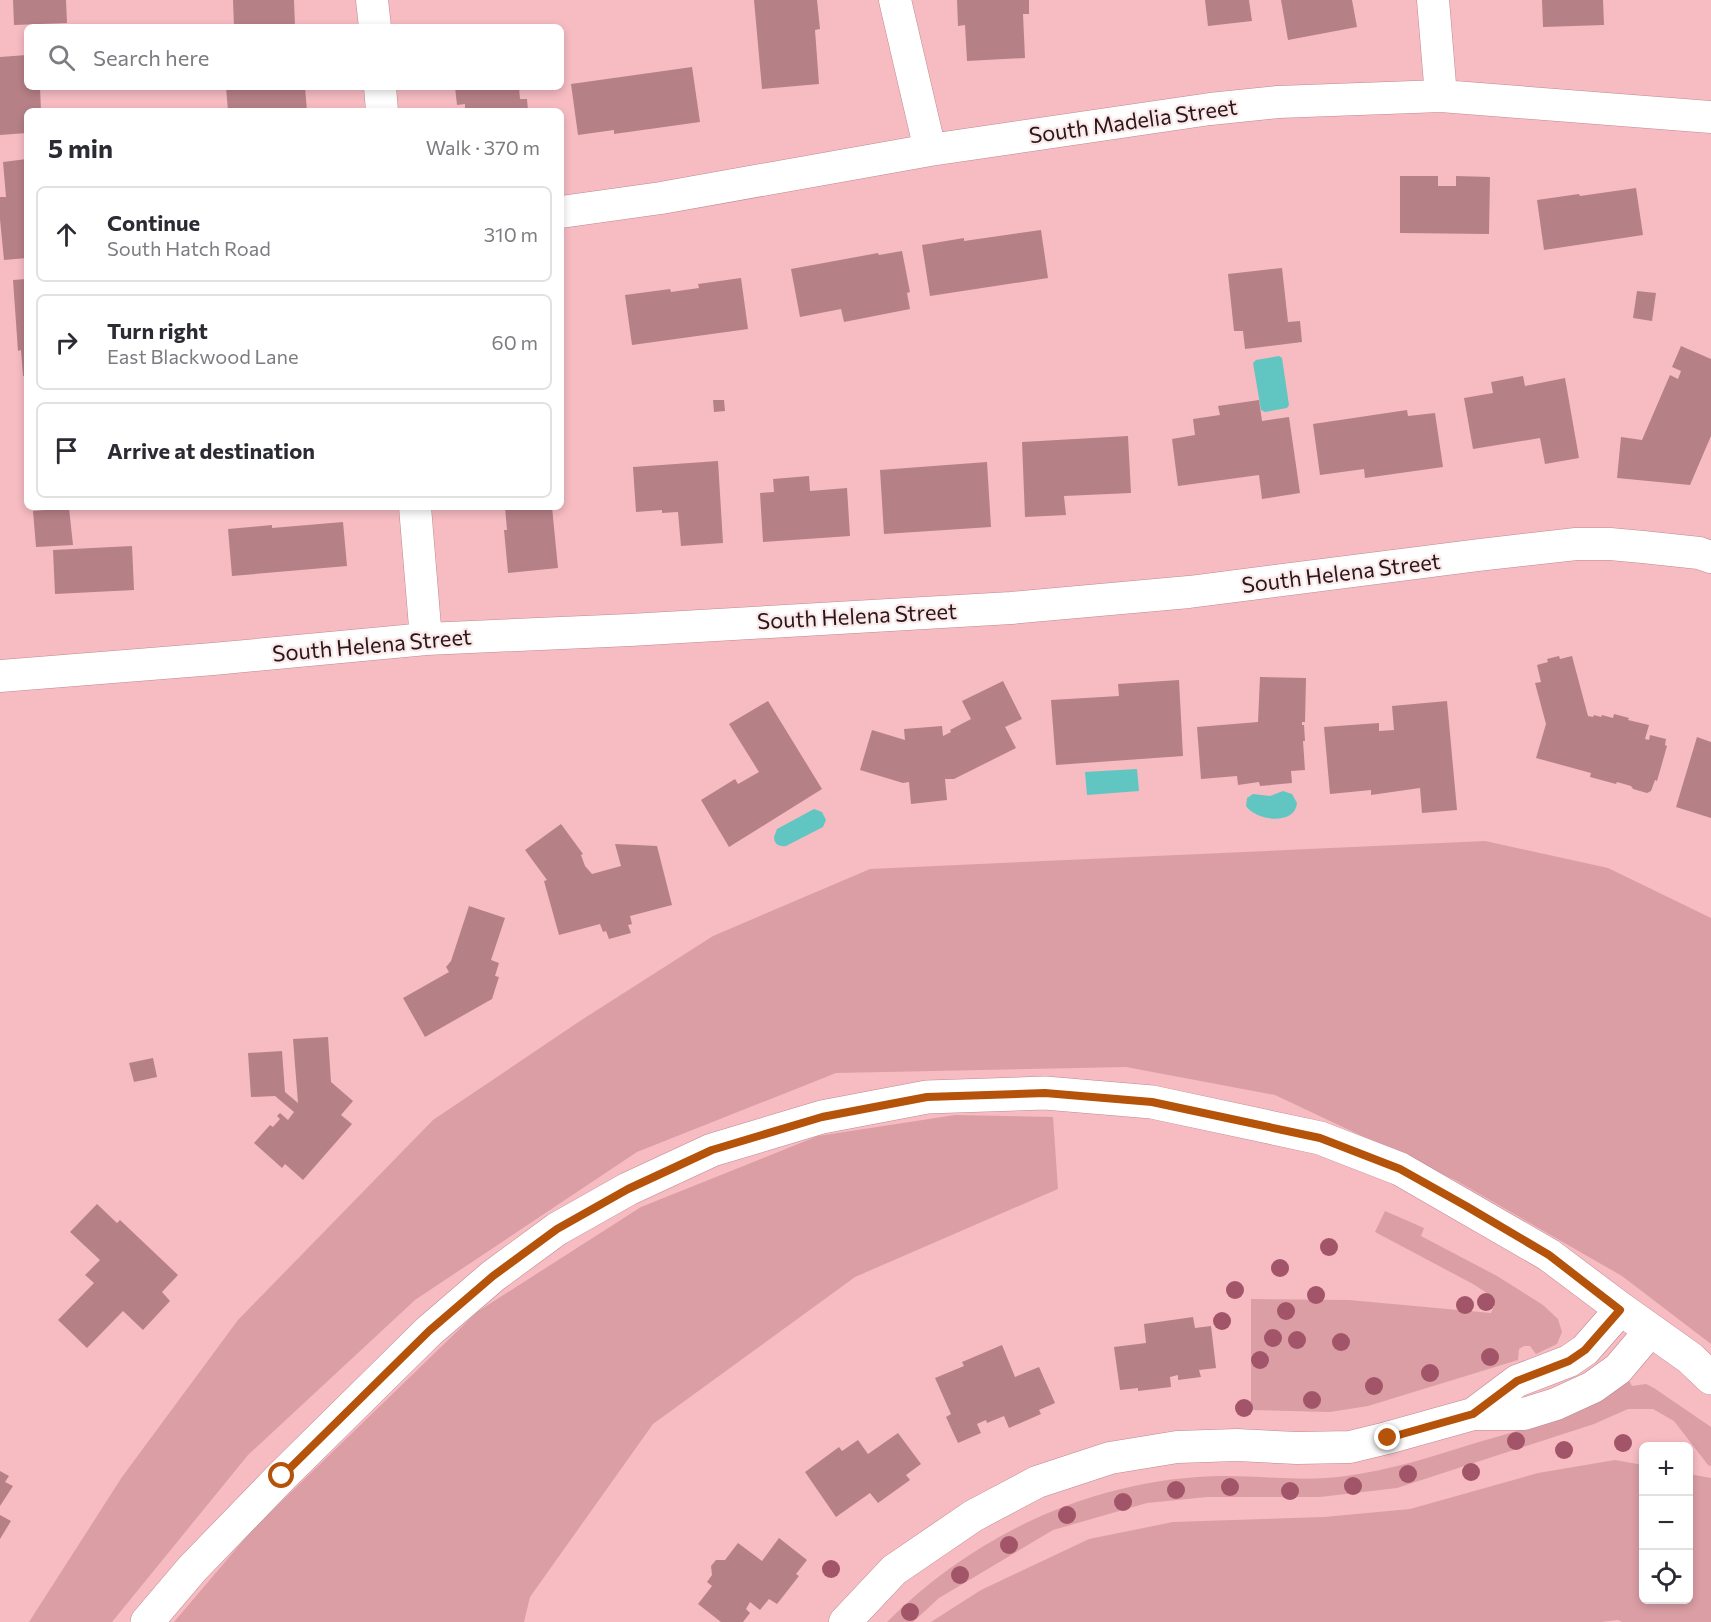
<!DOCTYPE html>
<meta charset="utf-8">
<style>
body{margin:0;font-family:Commissioner,sans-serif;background:#f2f2f3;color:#2b2b33}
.controls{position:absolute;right:18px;bottom:18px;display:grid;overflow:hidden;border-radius:9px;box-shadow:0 3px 9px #0003}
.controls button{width:54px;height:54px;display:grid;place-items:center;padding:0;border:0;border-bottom:2px solid #e1e1e2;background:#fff;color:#2b2b33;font:30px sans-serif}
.stop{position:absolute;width:18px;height:18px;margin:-14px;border:4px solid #b45309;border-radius:50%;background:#fff}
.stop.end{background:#b45309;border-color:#fff;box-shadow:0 2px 6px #0008}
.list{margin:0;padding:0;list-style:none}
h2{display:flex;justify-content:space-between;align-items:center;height:78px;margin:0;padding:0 24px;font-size:26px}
h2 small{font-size:20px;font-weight:400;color:#7c7c81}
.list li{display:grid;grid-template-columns:39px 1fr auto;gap:18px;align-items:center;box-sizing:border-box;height:96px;margin:0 12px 12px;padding:0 12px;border:2px solid #e1e1e2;border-radius:9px}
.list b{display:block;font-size:22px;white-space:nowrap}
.list p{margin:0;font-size:20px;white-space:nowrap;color:#7c7c81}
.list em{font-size:20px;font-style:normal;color:#7c7c81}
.icon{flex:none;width:33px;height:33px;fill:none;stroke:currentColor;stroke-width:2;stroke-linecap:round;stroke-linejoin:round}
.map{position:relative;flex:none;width:1711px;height:1622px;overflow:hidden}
.search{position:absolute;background:#fff;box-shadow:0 3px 9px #0003;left:24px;top:24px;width:540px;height:66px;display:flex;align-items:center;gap:15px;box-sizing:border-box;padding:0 21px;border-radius:9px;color:#7c7c81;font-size:22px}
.panel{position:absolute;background:#fff;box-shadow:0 3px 9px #0003;left:24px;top:108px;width:540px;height:402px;border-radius:9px}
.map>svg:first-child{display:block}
.green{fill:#db9ea5}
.water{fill:#61c6c1}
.building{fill:#b68087}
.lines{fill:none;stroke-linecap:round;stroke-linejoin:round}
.minor-casing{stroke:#bf888f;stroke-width:33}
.major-casing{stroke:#bf888f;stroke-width:34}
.minor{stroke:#fff;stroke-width:32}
.major{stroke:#fff;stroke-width:33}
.tree{fill:#a25568}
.route{stroke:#b45309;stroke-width:8}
.labels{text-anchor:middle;stroke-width:4.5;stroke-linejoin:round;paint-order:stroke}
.street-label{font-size:22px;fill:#2a1619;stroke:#fbe9ea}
</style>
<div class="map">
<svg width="1711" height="1622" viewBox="0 0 1711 1622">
<rect width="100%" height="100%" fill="#f6bcc2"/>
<path class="green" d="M1485 841 1608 868 1711 918V1344L1622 1276 1455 1180 1275 1095 1126 1067 836 1073 637 1152 415 1300 248 1455 112 1622H29L122 1477 238 1320 433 1120 580 1021 713 936 870 869Z
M955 1115 1053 1117 1058 1189 855 1277 653 1424 530 1597 524 1622H174L253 1529 477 1312 641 1207 818 1136Z
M1385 1211 1424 1228 1421 1236 1497 1276 1543 1305 1558 1319 1562 1332 1557 1344 1536 1354 1530 1346H1524L1519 1349 1518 1360 1368 1406 1330 1412 1251 1410V1299L1349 1300 1491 1313 1494 1306 1490 1295 1473 1284 1375 1232Z
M1628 1379 1632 1386 1646 1384 1654 1388 1711 1427V1466L1708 1465 1674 1421 1653 1409H1628L1594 1424 1397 1488 1320 1497H1207L1147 1503 1053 1530 939 1598 913 1622H887C975 1533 1098 1477 1224 1476 1265 1476 1305 1482 1346 1476 1389 1470 1428 1458 1469 1445 1492 1438 1516 1432 1539 1423 1569 1412 1599 1394 1628 1379Z
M1615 1460 1643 1465 1644 1600H1688L1689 1474 1711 1478V1622H1622L1618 1620 1601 1622H931L981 1590 1089 1539 1173 1522 1324 1517 1410 1509 1538 1473Z"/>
<path class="water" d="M1279 356 1282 358 1289 405 1287 408 1265 412 1261 410 1253 363 1256 360Z
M1137 769 1139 791 1087 795 1085 772Z
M1283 791 1292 794 1297 803C1295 826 1256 821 1246 806L1247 798 1253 794 1270 796Z
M814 809 822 812 826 820 823 827 786 846C779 847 774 844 774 837L777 829Z"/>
<path class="building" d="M13 0H66L67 23 14 25Z
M233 0H294L295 27H234Z
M754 0H817L820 29 815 30 819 84 762 89Z
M957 0H1029V14H1023L1025 58 967 61 965 25 958 26Z
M1205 0H1249L1252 21 1208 26Z
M1281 0H1352L1357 27 1288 40Z
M1542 0H1603L1604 25 1543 27Z
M27 55V87H40L41 111H27V133L0 135V57Z
M692 67 700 122 614 134V130L578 135 571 84Z
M226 87H305L307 111H228Z
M455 87H519L520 99H527L528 111H465V104L457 105Z
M27 159V258L4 260 0 219V197H6L3 162Z
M1400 176H1438V186H1456V176L1490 177 1489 234 1400 233Z
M1636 188 1643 235 1544 250 1537 200 1579 194 1580 196Z
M1041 230 1048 278 930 296 922 245 964 238V241Z
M902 251 910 292 907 293 910 309 844 322 841 309 800 317 791 269 878 253 879 255Z
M1282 268 1288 322 1300 321 1302 342 1245 349 1243 331H1234L1228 274Z
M741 278 748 329 632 345 625 295 670 289 671 292 699 288 698 284Z
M27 279V375L23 376 21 350 18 351 13 280Z
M1637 291 1656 293 1652 321 1633 318Z
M1681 346 1711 359V436L1690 485 1617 478 1621 437 1642 440 1670 375 1678 379 1681 371 1672 367Z
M1523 376 1525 386 1565 378 1579 458 1545 464 1540 438 1473 449 1464 398 1493 393 1491 382Z
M713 400H724L725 411 714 412Z
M1259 400 1262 421 1289 417 1300 493 1262 499 1259 475 1178 486 1172 439 1195 435 1193 419 1220 415 1218 406Z
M1407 410 1408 416 1435 413 1443 467 1365 478 1364 469 1320 475 1313 424Z
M1128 436 1131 493 1064 496 1066 515 1025 517 1022 442Z
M718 461 723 543 681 546 678 512 662 513V510L636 512 633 467Z
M987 462 991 527 884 534 880 470Z
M809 476 810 491 847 488 850 536 763 542 760 493 774 492 773 479Z
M505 507H552L558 568 508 573 504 530H507Z
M69 508 73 545 36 547 33 511Z
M343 522 347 566 232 576 228 529 272 525V528Z
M132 546 134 590 55 594 53 550Z
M1559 656 1560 659 1572 656 1588 716 1593 717 1594 715 1601 717 1602 715 1613 718 1614 714 1629 718 1628 720 1649 725 1645 739 1649 740 1650 735 1666 739 1665 745 1667 746 1657 781 1655 780 1651 791 1647 793 1633 789 1631 786 1617 782 1616 784 1590 777 1591 773 1536 758 1546 724 1535 683 1541 682 1537 665 1548 662 1547 659Z
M1260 677 1306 678 1305 722H1302V725H1304L1305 741H1303L1305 770 1291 771 1292 783 1260 786 1259 782 1238 785 1237 776 1201 779 1197 727 1258 722Z
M1179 680 1183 756 1056 765 1051 700 1119 696 1118 684Z
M1003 681 1022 719 1005 727 1016 748 954 779H945L947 800 911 804 909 782 903 783 860 770 872 730 905 740 904 729 942 726 943 736 951 732 950 730 971 719 962 701Z
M768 701 822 789 729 847 701 800 735 779 738 784 759 772 729 724Z
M1447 701 1457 810 1422 813 1420 788 1371 795V790L1330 794 1324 727 1379 723V731L1394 730 1392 706Z
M1697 737 1711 742V818L1676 807Z
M561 824 583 854 581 855 585 866 592 874 621 866 615 844 657 846 672 905 630 916 632 924 628 925 631 933 609 939 606 931 603 932 600 924 559 935 544 881 547 880 525 850Z
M469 906 505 918 491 960 499 963 495 976 499 977 492 999 425 1037 403 998 449 972 446 967 451 961Z
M328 1037 331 1082 353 1101 341 1115 352 1124 303 1180 285 1164 282 1168 254 1143 270 1125 273 1127 280 1119 277 1116 280 1113 288 1120 294 1112 275 1096 251 1097 248 1053 282 1051 285 1092 298 1103 293 1039Z
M153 1058 157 1077 134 1082 129 1063Z
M97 1204 117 1223 120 1220 178 1275 162 1292 170 1301 143 1330 123 1311 87 1348 58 1320 94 1283 85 1275 100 1260 70 1232Z
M1193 1317 1195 1328 1211 1326 1216 1368 1199 1370 1201 1377 1178 1380V1375L1170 1377 1171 1387 1138 1391V1388L1120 1390 1114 1347 1146 1343 1144 1324Z
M1002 1345 1015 1377 1039 1367 1055 1403 1039 1410 1041 1414 1009 1428 1004 1416 987 1423 986 1420 977 1424 981 1433 958 1443 946 1417 951 1414 935 1378 964 1366 962 1362Z
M898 1433 921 1464 906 1475 910 1480 878 1503 870 1493 836 1517 805 1472 839 1447 842 1451 858 1440 868 1454Z
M0 1471 9 1476 5 1482 13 1486 0 1506Z
M0 1515 11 1521 0 1539Z
M779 1538 807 1560 796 1574 799 1576 777 1604 769 1599 760 1610 750 1602 746 1609 750 1613 743 1622H721L698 1604 712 1586 707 1582 712 1575 711 1566 716 1560H725L738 1543 762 1561Z"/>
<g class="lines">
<defs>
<path id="minor" d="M372 0 375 27
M895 0 930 150
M1433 0 1441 96
M380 87 382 111
M561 212 661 198 930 150 1210 109 1278 102 1441 96 1711 117
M415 507 426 639
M0 676 213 659 426 639 630 630 1011 608 1189 592 1479 555 1576 544H1610L1643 547 1699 553 1711 557
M1473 1414 1517 1381 1569 1361 1585 1350 1621 1309
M845 1622 894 1570 973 1516 1037 1482 1110 1458 1177 1447 1237 1445 1297 1448 1350 1447 1387 1438 1473 1414H1524L1556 1404 1593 1387 1618 1369 1651 1330"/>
<path id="major" d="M147 1622 192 1569 282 1476 429 1331 493 1276 557 1229 628 1189 712 1150 822 1117 927 1097 1045 1093 1152 1102 1320 1138 1400 1169 1549 1255 1621 1309 1690 1358 1711 1378"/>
</defs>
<use href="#minor" class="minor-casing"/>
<use href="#major" class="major-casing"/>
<use href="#minor" class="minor"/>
<use href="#major" class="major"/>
</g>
<g class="tree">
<circle cx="1329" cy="1247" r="9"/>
<circle cx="1280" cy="1268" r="9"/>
<circle cx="1235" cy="1290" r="9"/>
<circle cx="1316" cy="1295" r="9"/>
<circle cx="1486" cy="1302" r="9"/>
<circle cx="1465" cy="1305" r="9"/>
<circle cx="1286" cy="1311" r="9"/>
<circle cx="1222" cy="1321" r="9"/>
<circle cx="1273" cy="1338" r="9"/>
<circle cx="1297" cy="1340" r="9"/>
<circle cx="1341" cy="1342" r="9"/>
<circle cx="1490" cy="1357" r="9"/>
<circle cx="1260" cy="1360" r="9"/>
<circle cx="1430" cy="1373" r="9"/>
<circle cx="1374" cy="1386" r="9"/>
<circle cx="1312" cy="1400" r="9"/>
<circle cx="1244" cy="1408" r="9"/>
<circle cx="1516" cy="1441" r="9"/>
<circle cx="1623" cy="1443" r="9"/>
<circle cx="1564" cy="1450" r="9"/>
<circle cx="1471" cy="1472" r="9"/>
<circle cx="1408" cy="1474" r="9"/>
<circle cx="1353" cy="1486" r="9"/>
<circle cx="1230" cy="1487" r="9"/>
<circle cx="1176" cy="1490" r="9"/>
<circle cx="1290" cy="1491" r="9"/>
<circle cx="1123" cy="1502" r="9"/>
<circle cx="1067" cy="1515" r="9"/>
<circle cx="1009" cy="1545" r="9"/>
<circle cx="831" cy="1569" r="9"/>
<circle cx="960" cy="1575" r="9"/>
<circle cx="910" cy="1612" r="9"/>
</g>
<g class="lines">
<path class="route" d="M282 1476 429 1331 493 1276 557 1229 628 1189 712 1150 822 1117 927 1097 1045 1093 1152 1102 1320 1138 1400 1169 1466 1206 1549 1255 1620 1310 1585 1350 1569 1361 1517 1381 1473 1414 1388 1438"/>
</g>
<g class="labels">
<g class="street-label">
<text transform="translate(1133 121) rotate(-8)" y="8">South Madelia Street</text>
<text transform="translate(1341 573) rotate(-7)" y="8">South Helena Street</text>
<text transform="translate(857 616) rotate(-3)" y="8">South Helena Street</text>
<text transform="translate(372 645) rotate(-5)" y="8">South Helena Street</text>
</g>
</g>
</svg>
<div class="controls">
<button>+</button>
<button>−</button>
<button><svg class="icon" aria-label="locate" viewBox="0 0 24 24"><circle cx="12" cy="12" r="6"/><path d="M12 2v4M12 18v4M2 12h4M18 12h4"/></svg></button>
</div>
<div class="stop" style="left:282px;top:1476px"></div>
<div class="stop end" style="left:1388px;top:1438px"></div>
<div class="search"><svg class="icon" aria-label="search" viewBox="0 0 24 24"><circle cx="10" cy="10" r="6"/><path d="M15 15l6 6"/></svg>Search here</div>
<section class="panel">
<h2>5 min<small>Walk · 370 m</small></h2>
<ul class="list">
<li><svg class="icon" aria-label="ahead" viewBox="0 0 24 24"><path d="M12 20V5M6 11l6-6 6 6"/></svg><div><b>Continue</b><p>South Hatch Road</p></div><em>310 m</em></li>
<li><svg class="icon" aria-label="right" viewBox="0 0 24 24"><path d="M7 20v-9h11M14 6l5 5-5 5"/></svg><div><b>Turn right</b><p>East Blackwood Lane</p></div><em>60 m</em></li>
<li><svg class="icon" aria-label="arrive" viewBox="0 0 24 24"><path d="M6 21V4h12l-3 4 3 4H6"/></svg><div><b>Arrive at destination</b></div></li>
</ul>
</section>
</div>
